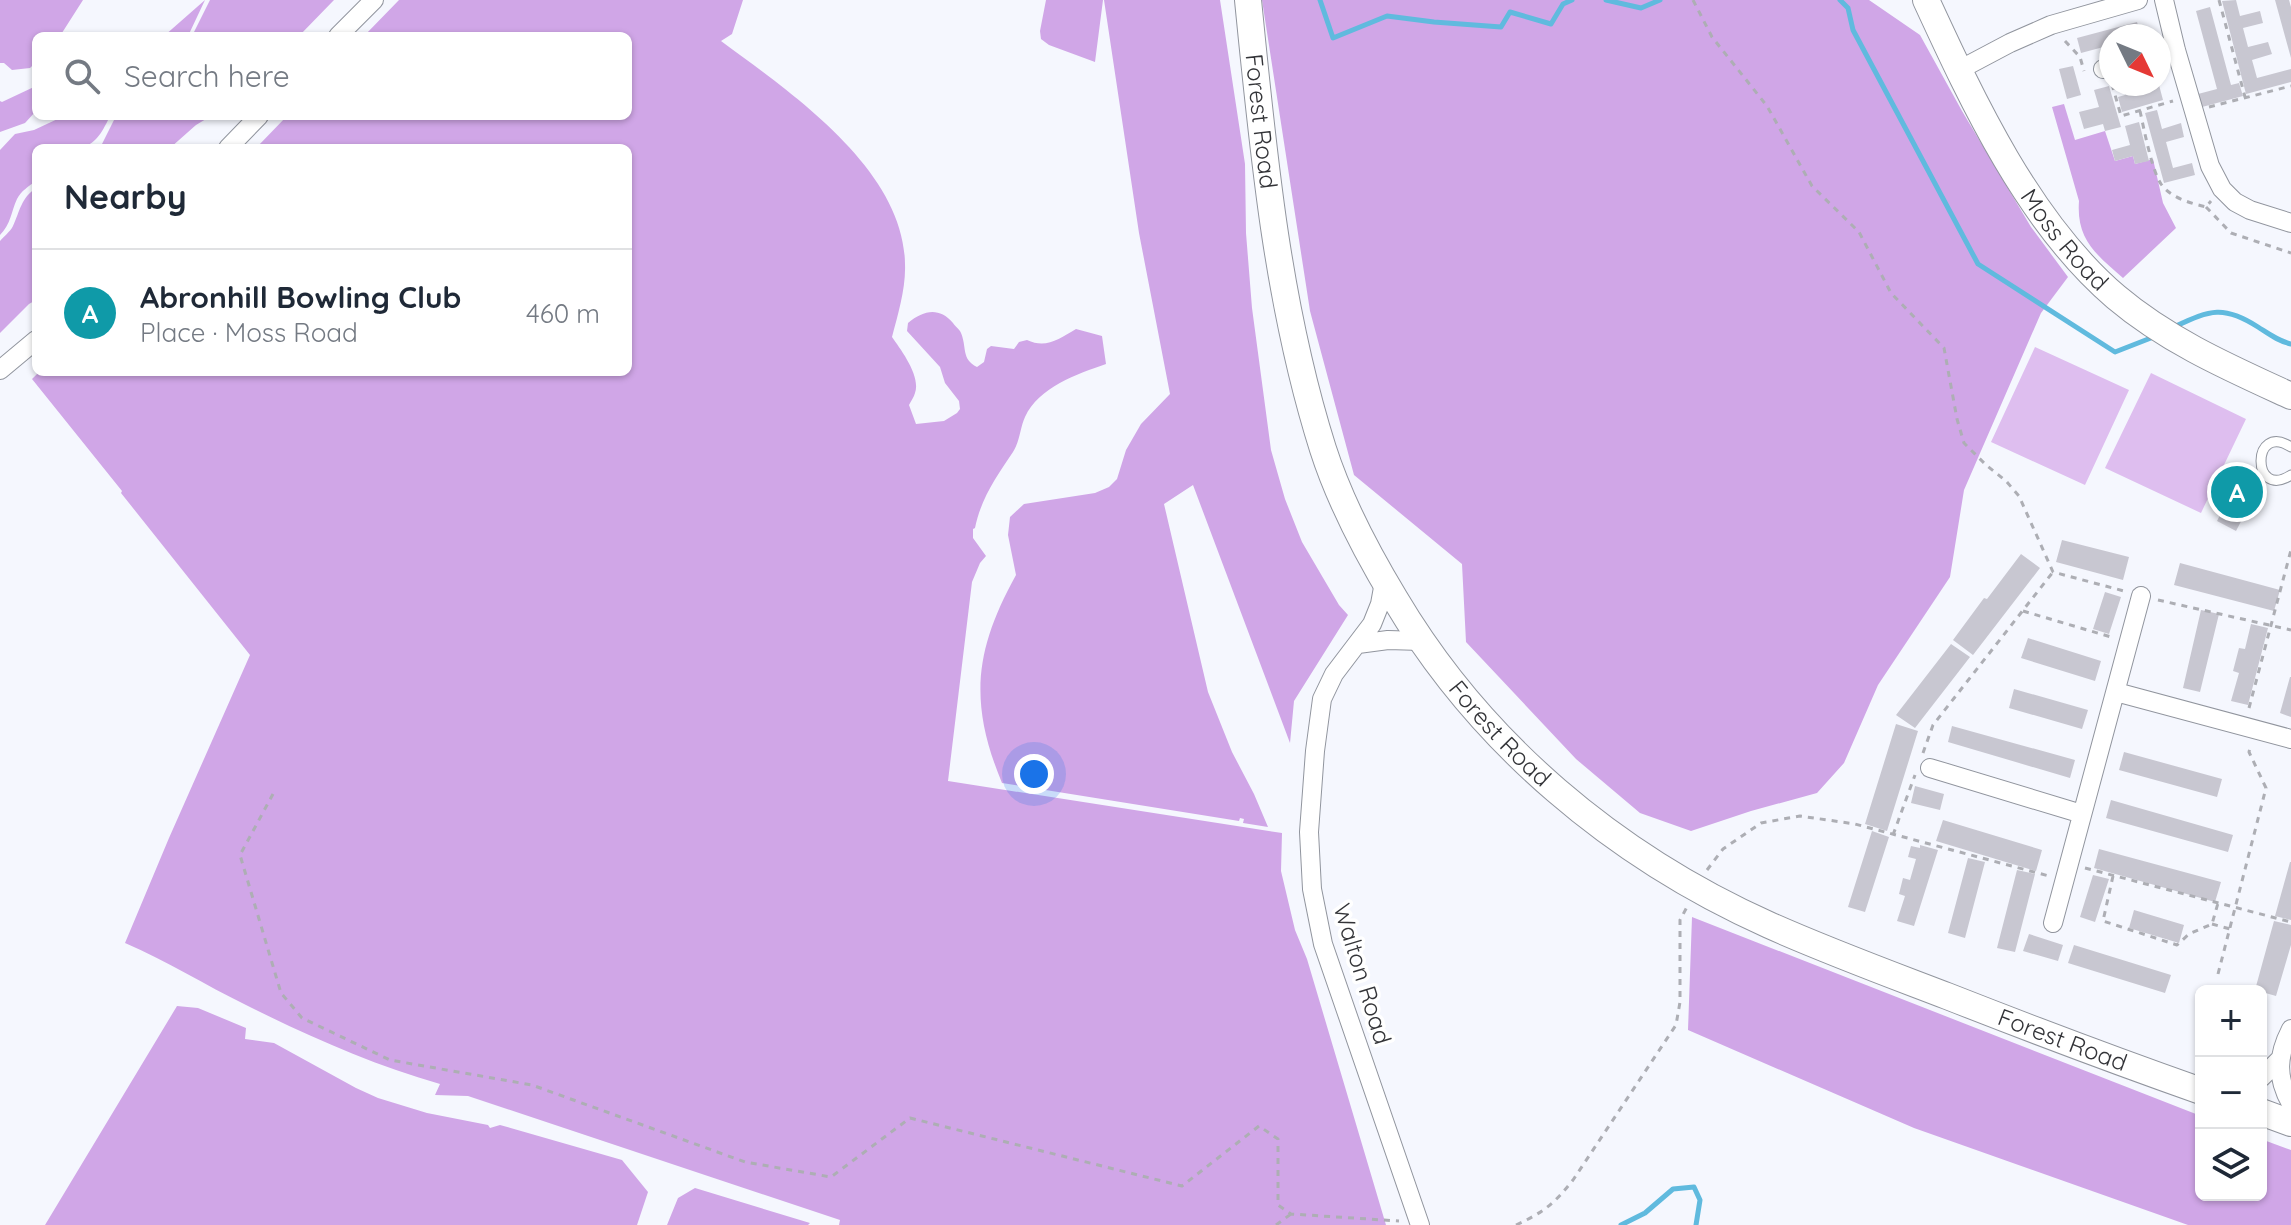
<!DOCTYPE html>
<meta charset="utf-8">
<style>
body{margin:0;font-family:Quicksand,sans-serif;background:#f6f6f7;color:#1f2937}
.controls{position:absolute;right:24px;bottom:24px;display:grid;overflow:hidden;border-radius:12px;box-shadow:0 2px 6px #0004}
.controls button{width:72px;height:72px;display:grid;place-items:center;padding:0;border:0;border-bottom:2px solid #e0e1e3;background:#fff;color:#1f2937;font:40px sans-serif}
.compass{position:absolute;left:2099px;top:24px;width:72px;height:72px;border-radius:50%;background:#fff;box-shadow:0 2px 6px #0004;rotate:133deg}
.you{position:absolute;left:1034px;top:774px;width:28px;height:28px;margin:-20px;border:6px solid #fff;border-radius:50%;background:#1a73e8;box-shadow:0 0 0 12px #1a73e833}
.badge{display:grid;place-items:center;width:52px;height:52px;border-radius:50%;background:#c53547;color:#fff;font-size:26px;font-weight:700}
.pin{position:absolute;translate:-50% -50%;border:4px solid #fff;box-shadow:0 2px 8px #0006}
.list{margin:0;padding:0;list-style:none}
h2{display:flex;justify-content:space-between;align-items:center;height:104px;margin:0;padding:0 32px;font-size:34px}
h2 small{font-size:26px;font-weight:400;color:#747a83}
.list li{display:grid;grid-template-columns:52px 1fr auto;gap:24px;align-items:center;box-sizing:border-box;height:128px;padding:0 32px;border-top:2px solid #e0e1e3}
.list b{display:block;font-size:30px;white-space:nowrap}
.list p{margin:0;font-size:26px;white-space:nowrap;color:#747a83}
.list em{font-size:26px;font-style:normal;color:#747a83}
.icon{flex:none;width:44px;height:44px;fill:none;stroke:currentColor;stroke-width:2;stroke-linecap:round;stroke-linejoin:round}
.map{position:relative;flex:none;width:2291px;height:1225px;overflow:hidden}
.search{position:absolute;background:#fff;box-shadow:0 2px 6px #0004;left:32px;top:32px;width:600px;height:88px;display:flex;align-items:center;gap:20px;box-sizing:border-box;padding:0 28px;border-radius:12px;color:#747a83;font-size:30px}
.panel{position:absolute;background:#fff;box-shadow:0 2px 6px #0004;left:32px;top:144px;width:600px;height:232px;border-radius:12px}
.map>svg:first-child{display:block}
.green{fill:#debeef}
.forest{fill:#d0a6e7}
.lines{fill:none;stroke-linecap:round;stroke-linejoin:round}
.stream{stroke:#60bade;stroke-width:5}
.building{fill:#c8c7d1}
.lane-casing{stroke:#91959e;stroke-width:11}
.street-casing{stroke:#91959e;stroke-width:20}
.secondary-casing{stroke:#91959e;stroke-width:28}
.path{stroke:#adaeb4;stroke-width:3;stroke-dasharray:6 6;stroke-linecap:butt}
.lane{stroke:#fff;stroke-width:9}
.street{stroke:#fff;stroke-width:18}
.secondary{stroke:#fff;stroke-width:26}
.labels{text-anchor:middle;stroke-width:7;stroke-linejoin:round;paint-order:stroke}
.street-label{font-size:24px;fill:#333438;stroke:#fff}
</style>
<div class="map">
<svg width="2291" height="1225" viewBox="0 0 2291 1225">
<rect width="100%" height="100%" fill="#f5f7fe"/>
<path class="green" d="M2035 347 2129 390 2085 485 1991 442Z
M2151 373 2246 419 2201 513 2105 468Z"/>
<path class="forest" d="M0 0H83L60 36H36V62L30 68 12 70 4 63H0Z
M205 0 189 34 185 36H164Z
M210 0H334L299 36H189L194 32Z
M399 0H743L732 34 721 41C790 92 904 169 905 264 906 288 898 314 892 337 901 350 921 376 915 393 914 397 911 401 909 405L916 424 944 421 957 413 960 409 959 401 945 383 940 367 907 331 908 323C924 310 939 307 953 323 955 326 960 330 961 333 967 347 961 359 977 367L984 362 987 349 991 346 1014 349 1019 342 1027 340C1046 349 1059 339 1076 329L1102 336 1106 364C1077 374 1039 387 1025 417 1020 428 1020 441 1013 452 997 476 981 498 975 528L973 529V538L986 556 980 563 972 582 948 781 1282 833 1281 871 1295 930 1307 959 1386 1225H839L840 1220 468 1096 435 1095 440 1084C373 1065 308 1036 246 1005 205 985 167 961 125 943L169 838 250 655 121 493 122 491 32 379 39 372H628V148H256L287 116H628V36H364Z
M1046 0H1103L1095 62 1049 45 1041 39 1040 31Z
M1104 0H1220L1245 164 1246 233 1252 308 1271 450 1285 499 1302 542 1339 605 1348 615 1294 701 1290 743 1193 485 1164 504 1208 692 1232 752 1254 794 1268 827 1243 823 1244 819 1240 818 1239 821 1002 783C969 703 974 651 1016 575L1008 535 1010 517 1024 504 1095 493 1109 487 1117 479 1126 450 1141 424 1170 394 1139 233Z
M1262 0H1869L1920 35 1962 111 2031 227 2068 277 2041 313 1964 490 1950 577 1878 685 1844 763 1817 793 1751 811 1691 831 1640 813 1576 759 1466 642 1462 564 1354 475 1310 311Z
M36 86V111L25 123 0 132V101L2 102Z
M2064 104 2075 140 2105 131 2115 161 2133 156 2135 164 2153 159 2163 203 2176 228 2123 278C2097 255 2076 240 2079 201L2052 107Z
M64 116H110C103 130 98 142 82 148H36V181C29 186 21 191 17 199 11 212 11 224 0 235V150L15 134 34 130Z
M116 116H211L196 125 170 148H100Z
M36 188V300L29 304 0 333V241C4 236 10 232 13 226 20 211 21 198 36 188Z
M1692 917 2201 1116V1195H2261V1139L2291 1150V1225H2188L1914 1128 1688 1030Z
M177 1006 198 1008 246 1028 245 1039 274 1043 356 1088 378 1098 427 1113 488 1125 490 1128 500 1125 622 1160 648 1192 637 1225H45Z
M695 1188 810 1223 808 1225H667L678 1198Z"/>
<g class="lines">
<path class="stream" d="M1320 0 1333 38 1387 16 1434 22 1501 27 1510 12 1551 24 1563 4 1572 0
M1606 0 1641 8 1660 0
M1840 0 1848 8 1853 30 1978 264 2115 352 2156 336
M2176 326C2210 310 2224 305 2258 327 2269 334 2278 341 2291 344
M1621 1225 1645 1213 1673 1189 1694 1187 1700 1200 1696 1225"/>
</g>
<path class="building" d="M2236 0 2240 16 2260 11 2263 23 2243 28 2248 47 2268 42 2272 54 2252 60 2257 78 2291 69V82L2246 94 2222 1Z
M2275 0H2289L2291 7V58Z
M2210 7 2231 85 2239 83 2243 96 2202 107 2198 94 2217 89 2196 11Z
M2137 22 2141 36H2111V45L2081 53 2077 38Z
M2073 66 2081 95 2067 99 2059 69Z
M2122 84H2138L2139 91 2159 85 2163 100 2122 112 2118 97 2125 95Z
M2109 86 2121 127 2105 131 2103 124 2084 129 2079 112 2099 107 2094 90Z
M2157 110 2162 129 2181 123 2184 137 2166 142 2173 168 2192 163 2195 175 2164 183 2145 113Z
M2139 122 2149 161 2135 164 2133 156 2115 161 2112 150 2130 145 2125 126Z
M2230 467 2261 483 2236 531 2217 521 2224 507 2213 501Z
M2062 540 2129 557 2123 580 2056 562Z
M2021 554 2040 568 1973 655 1953 640 1984 598 1987 599Z
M2180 563 2280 590 2274 611 2174 585Z
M2105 592 2121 597 2109 634 2093 629Z
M2201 610 2219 614 2200 692 2183 688Z
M2251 624 2268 628 2248 705 2231 701 2239 673 2233 671 2239 648 2245 649Z
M2028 638 2101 661 2095 681 2021 658Z
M1951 644 1970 657 1915 728 1896 715Z
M2290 677H2291V717L2280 713Z
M2014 689 2088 710 2082 729 2009 708Z
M1896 724 1918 731 1887 831 1865 824Z
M1952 726 2075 760 2070 778 1948 742Z
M2124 752 2222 779 2217 797 2119 770Z
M1915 786 1944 794 1940 810 1911 803Z
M2111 800 2233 835 2228 852 2106 818Z
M1943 820 2042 850 2036 871 1936 841Z
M1872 831 1889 837 1865 912 1848 907Z
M1920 845 1938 850 1914 926 1897 921 1905 896 1899 894 1903 878 1910 880 1916 859 1908 857 1911 846 1920 848Z
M2099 849 2221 882 2215 902 2094 868Z
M1968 858 1985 862 1965 938 1948 933Z
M2290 862H2291V920L2275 916Z
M2017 870 2035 874 2015 952 1997 948Z
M2093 875 2109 879 2095 922 2080 917Z
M2134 910 2184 925 2179 943 2129 928Z
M2274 921 2291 925V945L2276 996 2255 990Z
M2029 934 2063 945 2058 961 2023 951Z
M2074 945 2171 975 2165 993 2068 963Z"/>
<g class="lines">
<defs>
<path id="lane" d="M2291 447C2251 421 2251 501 2291 475"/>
<path id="street" d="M2164 0 2176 50 2210 166 2222 189 2235 202 2250 210 2291 223
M338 36 374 0
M2103 69 2111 67
M1959 70 2010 43 2051 25 2138 0
M228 148 259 116
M0 370 36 340
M1384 582 1380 604 1372 624 1334 674 1322 699 1315 751 1309 832 1312 889 1323 944 1420 1225
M1358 644 1388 640 1421 641
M2116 692 2291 739
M1930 768 2082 814
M2053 923 2141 596
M2291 1029C2277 1056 2276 1077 2291 1104
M2261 1078 2279 1060"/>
<g id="secondary">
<path id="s1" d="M1248 0C1263 150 1277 304 1323 449 1340 502 1366 551 1395 599 1481 744 1615 856 1769 925 1827 951 1887 973 1947 996 2031 1029 2116 1061 2201 1091"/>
<path id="s2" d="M1926 0C1973 102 2029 223 2116 297 2168 341 2230 368 2291 396"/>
<path d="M2261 1112 2291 1123"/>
</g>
</defs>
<use href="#lane" class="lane-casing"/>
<use href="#street" class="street-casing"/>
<use href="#secondary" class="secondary-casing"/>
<path class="path" d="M1693 0 1712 37 1767 106 1812 186 1859 232 1891 293 1944 348 1957 419 1964 443 1986 465 2006 481 2019 496 2053 572 2124 591
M2219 0 2245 97
M2065 41 2080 57 2084 71
M2112 84 2121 116 2173 101
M2209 107 2291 86
M2140 111C2144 129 2152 171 2161 184 2171 198 2190 203 2206 207L2211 201
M2206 207 2231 233 2291 253
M2158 600 2291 630
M2023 611 2111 637
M2249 708 2291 550
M1923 753 1933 725 2053 572
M273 794 240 855 281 993 302 1018 390 1060 532 1085 745 1162 831 1177 910 1118 1182 1186 1259 1126 1278 1139V1205L1291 1214 1399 1221
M1893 835 1915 775
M2085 868 2291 922
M1707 870 1723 849 1761 823 1800 816 1855 824 2049 876
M2113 876 2103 921 2177 945 2189 934 2212 924 2218 903
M2212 924 2230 929
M2218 974 2266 788 2249 752 2250 748
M1276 1225 1291 1214
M1516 1225C1544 1212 1554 1204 1573 1180L1676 1025 1680 1002V920L1687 907"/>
<use href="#lane" class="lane"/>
<use href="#street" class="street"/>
<use href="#secondary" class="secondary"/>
</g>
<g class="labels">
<g class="street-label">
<text dy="8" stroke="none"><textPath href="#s1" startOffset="122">Forest Road</textPath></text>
<text dy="8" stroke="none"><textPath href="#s2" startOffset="278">Moss Road</textPath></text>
<text dy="8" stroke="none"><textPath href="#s1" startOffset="794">Forest Road</textPath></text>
<text transform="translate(1362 974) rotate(73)" y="8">Walton Road</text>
<text dy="8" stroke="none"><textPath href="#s1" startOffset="1442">Forest Road</textPath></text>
</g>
</g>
</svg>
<div class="controls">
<button>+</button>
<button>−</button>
<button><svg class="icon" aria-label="layers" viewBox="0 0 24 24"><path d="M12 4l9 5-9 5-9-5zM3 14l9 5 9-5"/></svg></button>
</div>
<svg class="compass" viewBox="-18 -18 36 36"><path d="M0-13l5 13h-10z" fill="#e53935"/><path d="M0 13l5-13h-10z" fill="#747a83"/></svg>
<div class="you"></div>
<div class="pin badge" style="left:2237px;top:492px;background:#0f9aa8">A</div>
<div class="search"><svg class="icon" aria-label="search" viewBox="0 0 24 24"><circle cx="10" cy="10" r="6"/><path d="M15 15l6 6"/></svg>Search here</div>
<section class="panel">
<h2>Nearby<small></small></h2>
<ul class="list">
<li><span class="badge" style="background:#0f9aa8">A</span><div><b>Abronhill Bowling Club</b><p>Place · Moss Road</p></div><em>460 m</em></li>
</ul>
</section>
</div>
